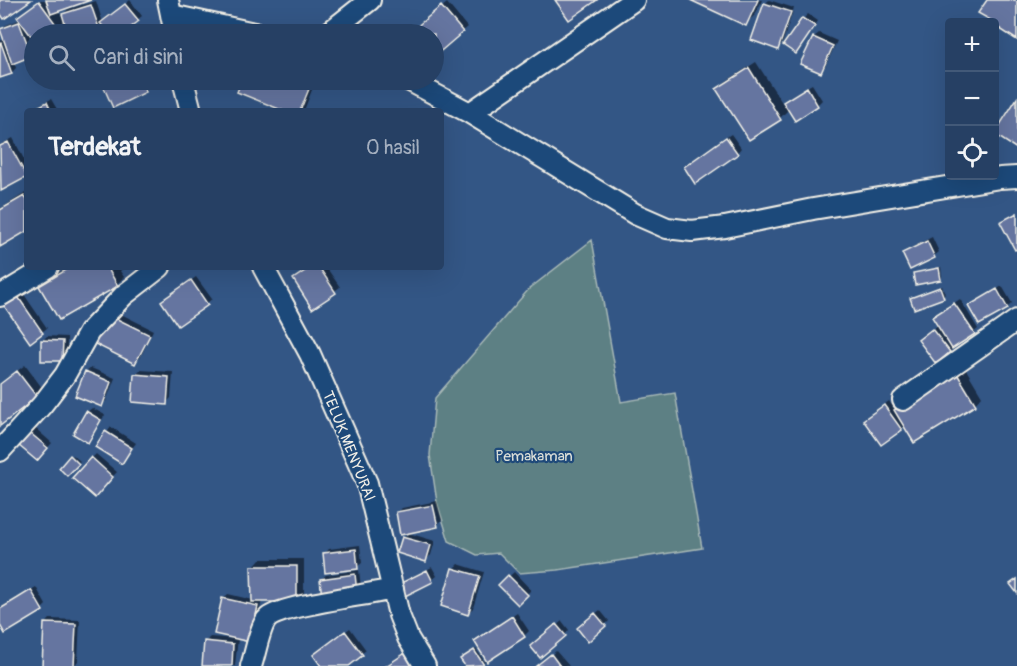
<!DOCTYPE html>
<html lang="id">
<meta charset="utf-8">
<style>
body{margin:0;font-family:Pangolin,sans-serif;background:#324b6d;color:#f1f3f6}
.controls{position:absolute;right:18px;top:18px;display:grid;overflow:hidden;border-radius:6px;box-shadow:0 6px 24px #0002}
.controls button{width:54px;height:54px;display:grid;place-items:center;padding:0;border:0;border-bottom:2px solid #425978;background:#264064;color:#f1f3f6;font:30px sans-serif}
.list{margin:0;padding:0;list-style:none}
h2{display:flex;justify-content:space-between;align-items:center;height:78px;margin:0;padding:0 24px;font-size:26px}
h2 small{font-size:20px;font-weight:400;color:#a4afbf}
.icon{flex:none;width:33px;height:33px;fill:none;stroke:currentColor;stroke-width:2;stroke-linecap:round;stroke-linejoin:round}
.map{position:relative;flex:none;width:1017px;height:666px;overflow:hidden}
.search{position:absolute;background:#264064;box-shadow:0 6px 24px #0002;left:24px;top:24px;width:420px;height:66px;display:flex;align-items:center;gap:15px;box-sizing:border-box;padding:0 21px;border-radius:33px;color:#a4afbf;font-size:22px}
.panel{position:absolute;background:#264064;box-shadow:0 6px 24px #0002;left:24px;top:108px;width:420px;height:162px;border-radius:6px}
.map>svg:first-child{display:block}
.green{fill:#5d8084;stroke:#a8b8b6;stroke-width:1.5}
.shadow{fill:#0007}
.building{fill:#6575a0;stroke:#f4f1e8;stroke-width:1.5}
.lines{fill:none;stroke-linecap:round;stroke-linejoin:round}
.street-casing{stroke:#f4f1e8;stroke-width:24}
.street{stroke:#1f4a7a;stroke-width:20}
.labels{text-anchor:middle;stroke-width:4.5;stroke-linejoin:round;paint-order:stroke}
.street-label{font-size:15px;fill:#f4f1e8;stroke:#1f4a7a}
.park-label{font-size:15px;fill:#dde0d9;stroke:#1f4a7a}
</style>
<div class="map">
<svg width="1017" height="666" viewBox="0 0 1017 666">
<rect width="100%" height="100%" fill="#335685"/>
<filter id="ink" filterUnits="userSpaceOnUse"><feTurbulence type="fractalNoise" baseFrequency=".0167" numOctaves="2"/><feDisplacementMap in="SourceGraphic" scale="12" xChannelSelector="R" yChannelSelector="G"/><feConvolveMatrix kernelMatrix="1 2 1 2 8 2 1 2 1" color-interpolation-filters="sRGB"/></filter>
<g filter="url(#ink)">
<path class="green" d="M592 240 621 402 675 393 702 548 558 570 519 573 499 553 477 555 449 541 437 502 430 455 435 398 529 289Z"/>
<path class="shadow" d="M40 0H86L58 10 62 16 68 9 96 1 103 23 130 0 142 16 120 34H112L102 23 98 27 76 34H34V38L30 31 34 52 31 55 14 61 16 68 11 73 0 77V41L5 39 1 30 6 25 21 19 19 17Z
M693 0H762L755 15 745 24Z
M769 0 794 8 782 44 777 48 765 4Z
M447 3 467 27 436 53 434 51V34H420L416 29Z
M808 14 818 21 801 47 803 19Z
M819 33 837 41 825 67 820 71 814 37Z
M756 62 783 104 790 97 812 84 822 100 817 105 789 109 780 118 749 138 718 89 725 82Z
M105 80H146L149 86 145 91 103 81Z
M243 80H309L315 82 305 108 302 111H287L239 91Z
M51 99 58 111H29L30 110Z
M731 134 741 148 737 153 690 162Z
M13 138 27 165V175L2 189 0 185V145Z
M27 192V229L0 245V209Z
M932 237 939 252 934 256 911 268 904 253 909 249Z
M68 267H125L120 271 124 277 117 284 41 286 48 279Z
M311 267H326L340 287 313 307Z
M941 267 942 277 941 279 915 273Z
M196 277 212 299 179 324 168 297Z
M942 286 945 294 943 296 913 297Z
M1002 286 1012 303 1007 308 969 307Z
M19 287 47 328 42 332 2 300Z
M960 299 978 329 937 362 925 336 939 325V313Z
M113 310 153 330 140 358 135 362 95 343Z
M47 336 67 337V355L62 359 42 341Z
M25 365 43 389 0 424V384Z
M964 366 982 396 975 404 905 425 901 429 869 416 889 401 896 411Z
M91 368 115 378 106 401 101 405 86 372Z
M140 370 173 372 171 398 166 403 135 374Z
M92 408 105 415 88 441 87 412Z
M111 427 136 443 122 462 97 446Z
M35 428 52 443 42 454 21 444Z
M96 454 117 472 94 496 92 458Z
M73 455 80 461 67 474 61 468Z
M437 501 442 520 437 525 397 513 402 508Z
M408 533 435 541 431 555 426 560 404 538Z
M360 545 362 563 357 567 324 554 329 549Z
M260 559H304V593L296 601 262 600 254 636 238 638 235 666H203L205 642 210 637 236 639 223 599 228 594 253 600V567Z
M458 564 484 572 473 608 468 613 453 569Z
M432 567 437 576 432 580 401 585 406 580Z
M359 570 361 587 321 579 326 575Z
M514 572 531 590 518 603 500 585Z
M36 587 46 605 42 609 0 623V608Z
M600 610 609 621 605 625 583 624Z
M517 613 529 631 524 636 476 642Z
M50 619 80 620 78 661 74 666 45 624Z
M562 621 569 630 565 635 537 642Z
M350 628 366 650 346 666H323L320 651Z
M476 649 485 662 480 666H466L462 659Z
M556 651 569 666H537Z"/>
<path class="building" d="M0 0H31L4 19 0 13Z
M46 0H91L51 14Z
M555 0H597L569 20Z
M690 0H758L746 26Z
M987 0H1014L1017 2V40L994 25V22L978 13Z
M39 1 63 34H34V40L17 17Z
M764 3 791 12 778 50 751 40Z
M125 4 139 21 122 34H110L100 23Z
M91 5 99 28 80 34H68L62 14Z
M441 6 463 32 435 56 434 53V34H418L414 29Z
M802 18 815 26 796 54 783 45Z
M19 22 32 56 12 64 0 29Z
M813 37 833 46 821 73 800 64Z
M0 43H1L12 74 0 78Z
M749 68 781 120 749 140 716 89Z
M104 80H140L146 92 113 108 101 81Z
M242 80H285L309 89 300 111H284L237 92Z
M807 87 818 106 795 121 783 102Z
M1017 98V149L994 134Z
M47 102 51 111H30Z
M726 137 738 154 695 184 684 167Z
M8 142 27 177 1 191 0 146Z
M24 196 27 200V231L0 247V210Z
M1017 213V249L1015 250 1000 222Z
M927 241 935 258 910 270 902 253Z
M71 267H107L118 286 59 320 39 286Z
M311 267H319L336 293 312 309 293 279Z
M939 268 941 280 915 285 913 273Z
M191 280 208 305 178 326 161 301Z
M940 287 944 298 914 309 910 298Z
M997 289 1008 309 979 325 968 306Z
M14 291 43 333 30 343 0 300Z
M954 303 975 334 952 349 932 317Z
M107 314 150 335 135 364 93 343Z
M932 329 950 352 936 364 918 340Z
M41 340 63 341 62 361H41Z
M17 371 37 397 0 426V384Z
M85 371 111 382 102 407 75 396Z
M956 372 976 405 914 443 894 410Z
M134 374 169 377 167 405 132 402Z
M884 405 902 430 881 445 863 420Z
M86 411 101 420 88 443 73 434Z
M105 431 132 448 122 464 95 447Z
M29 432 48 448 37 461 18 445Z
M70 455 79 464 67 476 59 468Z
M91 457 113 477 95 498 72 478Z
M433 505 438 527 400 535 396 512Z
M402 537 431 545 426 562 397 553Z
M356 549 358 569 325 573 323 553Z
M251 566H297V602H252Z
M452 568 480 576 468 615 441 606Z
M427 570 433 582 405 596 399 584Z
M355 574 357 593 322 598 320 579Z
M508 575 528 595 518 605 498 585Z
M1017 579V593L1010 584Z
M31 590 43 611 5 634 0 625V609Z
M222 598 258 606 250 642 214 634Z
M595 613 606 626 588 642 577 628Z
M512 616 525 637 487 662 474 641Z
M44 623 76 624 74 666H42Z
M556 624 566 636 540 658 530 646Z
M345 631 363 655 349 666H321L313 655Z
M204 641 233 644 232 666H202Z
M474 650 484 665 465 666 460 659Z
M407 652 417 666H386Z
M551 654 560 666H536Z"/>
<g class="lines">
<defs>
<path id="street" d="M168 0 175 34
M171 15 259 34
M327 34 370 0
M183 80 191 111
M408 80 470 113 635 214 667 228 692 231 725 227 813 209 1000 178 1017 177
M470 113 634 0
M263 267 310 354 367 483 399 615 408 638 425 666
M0 296 48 267
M903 400 1017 320
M0 451 42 405 65 375 89 332 124 295 160 267
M251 666C255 655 260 625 268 618 283 605 369 595 393 589"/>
</defs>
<use href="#street" class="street-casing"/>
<use href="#street" class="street"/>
</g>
</g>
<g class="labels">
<g class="street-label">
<text transform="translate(349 446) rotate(68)" y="5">TELUK MENYURAI</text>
</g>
<g class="park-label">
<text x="534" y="461">Pemakaman</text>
</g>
</g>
</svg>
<div class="controls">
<button>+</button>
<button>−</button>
<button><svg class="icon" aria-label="locate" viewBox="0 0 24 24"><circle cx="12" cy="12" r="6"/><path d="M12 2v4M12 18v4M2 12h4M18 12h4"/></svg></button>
</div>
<div class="search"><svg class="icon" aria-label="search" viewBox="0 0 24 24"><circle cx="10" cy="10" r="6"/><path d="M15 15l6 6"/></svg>Cari di sini</div>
<section class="panel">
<h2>Terdekat<small>0 hasil</small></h2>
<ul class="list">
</ul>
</section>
</div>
